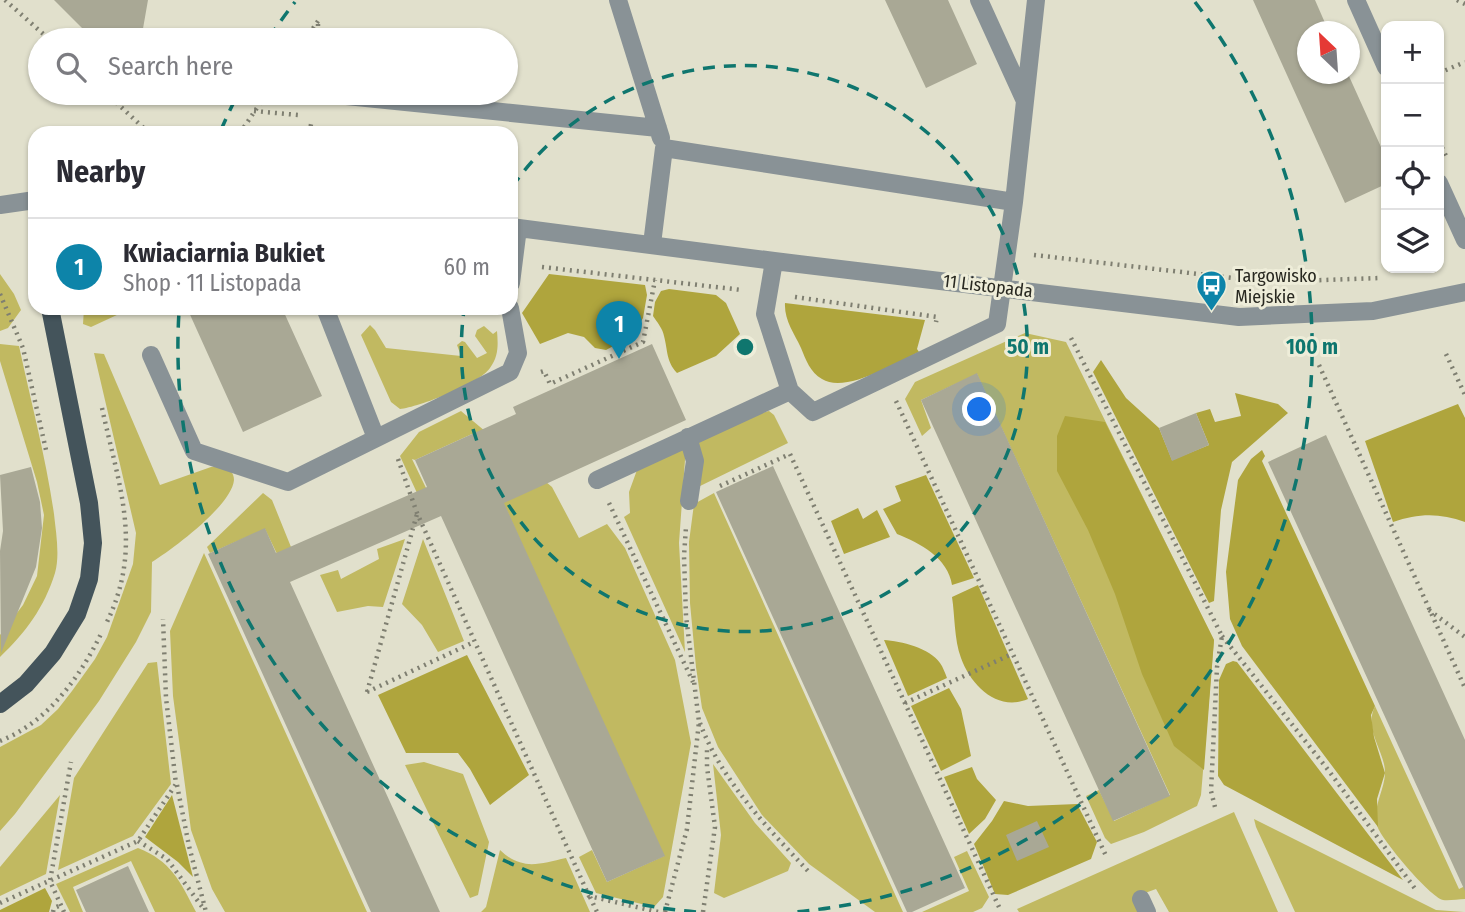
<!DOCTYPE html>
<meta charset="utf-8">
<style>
body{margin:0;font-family:"Fira Sans Condensed",sans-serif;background:#f2f2f3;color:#2b2b33}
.controls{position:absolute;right:21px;top:21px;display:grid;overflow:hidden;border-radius:14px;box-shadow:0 2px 5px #0004}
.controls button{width:63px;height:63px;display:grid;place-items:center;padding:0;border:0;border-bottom:2px solid #e1e1e2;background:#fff;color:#2b2b33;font:35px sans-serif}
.compass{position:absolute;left:1297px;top:21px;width:63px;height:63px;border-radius:50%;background:#fff;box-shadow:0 2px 5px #0004;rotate:335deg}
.you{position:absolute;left:980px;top:410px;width:24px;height:24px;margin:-18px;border:5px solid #fff;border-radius:50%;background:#1a73e8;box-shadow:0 0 0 10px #1a73e833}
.badge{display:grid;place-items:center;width:46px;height:46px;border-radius:50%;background:#0d84a9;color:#fff;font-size:23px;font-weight:700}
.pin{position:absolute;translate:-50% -58px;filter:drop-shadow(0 2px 4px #0008)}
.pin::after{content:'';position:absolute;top:37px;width:24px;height:21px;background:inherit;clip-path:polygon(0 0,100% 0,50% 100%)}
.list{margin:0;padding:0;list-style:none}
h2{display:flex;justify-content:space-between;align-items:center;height:91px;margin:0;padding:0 28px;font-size:30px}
h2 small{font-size:23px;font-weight:400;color:#7c7c81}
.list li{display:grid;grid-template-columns:46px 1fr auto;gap:21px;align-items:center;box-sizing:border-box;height:98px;padding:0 28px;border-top:2px solid #e1e1e2}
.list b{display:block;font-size:26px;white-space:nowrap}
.list p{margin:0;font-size:23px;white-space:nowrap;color:#7c7c81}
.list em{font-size:23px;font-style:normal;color:#7c7c81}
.icon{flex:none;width:38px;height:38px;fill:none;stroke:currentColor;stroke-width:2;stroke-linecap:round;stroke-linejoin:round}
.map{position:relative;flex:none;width:1465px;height:912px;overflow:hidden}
.search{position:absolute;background:#fff;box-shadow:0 2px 5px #0004;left:28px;top:28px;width:490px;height:77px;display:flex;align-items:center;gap:18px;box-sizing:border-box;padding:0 24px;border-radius:38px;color:#7c7c81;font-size:26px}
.panel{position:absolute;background:#fff;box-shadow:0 2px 5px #0004;left:28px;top:126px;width:490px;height:189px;border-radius:21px}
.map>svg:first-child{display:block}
.green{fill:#c1b961}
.forest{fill:#afa53d}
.building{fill:#a9a895}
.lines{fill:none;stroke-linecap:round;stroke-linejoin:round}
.path{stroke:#7f7f71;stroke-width:4.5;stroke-dasharray:2 5;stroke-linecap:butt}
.minor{stroke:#899296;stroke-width:18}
.major{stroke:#44545b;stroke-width:18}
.ring{fill:none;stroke:#0f766e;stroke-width:3.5;stroke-dasharray:12 9}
.labels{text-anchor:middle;stroke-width:6;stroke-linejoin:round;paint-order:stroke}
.poi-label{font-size:18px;fill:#282820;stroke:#eeedd9;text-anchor:start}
.street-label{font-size:18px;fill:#282820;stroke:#eeedd9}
.centre{fill:#0f766e;stroke:#eeedd9;stroke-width:3.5}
.ring-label{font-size:21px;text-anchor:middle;font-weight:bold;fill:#0f766e;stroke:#eeedd9;stroke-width:6;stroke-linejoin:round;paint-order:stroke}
</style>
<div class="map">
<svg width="1465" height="912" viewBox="0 0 1465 912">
<rect width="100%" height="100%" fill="#e1e0cc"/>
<path class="green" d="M0 274 14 294 21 310 8 328 0 331Z
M84 308H132L91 327 83 324Z
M370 325 375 330 386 348 461 356 457 345 462 341 465 342 477 358 487 353 475 336 477 330 484 326 493 334 497 331C498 344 499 356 490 368 479 384 419 407 400 409L391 402 361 335Z
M1025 333 1066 342 1214 640 1201 795 1197 806 1144 832 1111 844 1105 838 1086 796 1099 790 1114 821 1170 795 977 374 921 400 931 428 922 436 905 399 915 382Z
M0 344 19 346C31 402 46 458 54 514 56 533 60 555 55 573 44 608 26 632 0 657V635L23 605 37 576 44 515 37 482 0 361Z
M94 353 104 354 160 485 211 467 225 466C230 470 234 473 234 480 232 505 173 549 152 562L151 612 136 642 99 701 15 814 0 831V747L41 725 58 709 72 691 95 659 107 637 133 564 136 533Z
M461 411 552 487 579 538 607 524 625 548 675 660 691 743 663 897 654 907 596 893 579 857 592 850 607 882 664 856 472 434 415 460 412 459 426 488 417 493 400 456 419 432Z
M769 411 774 415 788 443 696 488 694 443 750 416Z
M686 446 679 543 685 652 624 517 630 513 629 492 637 470Z
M263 493 272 500 291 547 277 554 265 529 210 553 207 547Z
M714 493 903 912H875L809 864 762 815 718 747 702 708 696 667 690 603 689 542 694 504Z
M405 539 383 607 368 606 337 612 320 575 338 570 341 579 379 559 377 549Z
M423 539 464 641 438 652 422 625 402 604Z
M204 553 367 912H225L212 889 191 830 173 696 170 631Z
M157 662 171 784 133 836 58 870 74 778 148 663Z
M1375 706 1459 889 1465 886V899C1458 899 1449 901 1443 900 1429 896 1384 842 1378 828 1371 809 1384 792 1385 774 1386 752 1363 731 1375 706Z
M424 762 463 774 489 842 478 895 470 898 405 765Z
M713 764 755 823 791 863 788 871 724 898 714 893 721 835Z
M60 795 46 874 0 896V867Z
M1234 812 1278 912H1169L1156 889 1134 897 1141 912H1019L1017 909Z
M1254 819 1436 910 1464 912H1295L1256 827Z
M138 848C171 861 180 881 196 912H155L131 861 73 887 83 912H70L56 884Z
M500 850C522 871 539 864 566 858L590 912H481L486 907Z
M967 851 989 897 982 908 973 912H922L969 891 954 857Z"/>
<path class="forest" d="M549 274 645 285 647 295 643 318 632 336 606 350 595 348 584 337 568 333 540 344 522 313Z
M669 289 716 295 726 303 740 334 716 356 677 373C666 361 668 351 664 336 663 329 657 322 653 316L655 302 661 291Z
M785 303 925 320 917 349 919 352C896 363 845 394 822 379 810 372 806 360 801 348 794 333 784 320 785 303Z
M1101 360 1126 398 1159 428 1172 460 1209 445 1196 413 1210 409 1215 422 1241 416 1235 393 1278 404 1288 413 1232 462 1221 510 1214 601 1209 603 1093 372Z
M1458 404 1465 418V522C1440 513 1419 513 1393 522L1365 441Z
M1065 416 1105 422 1214 640 1204 770 1174 746 1142 674 1115 594 1088 530 1057 471V436Z
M1262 450 1265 456 1262 461 1375 706 1371 715 1374 737 1385 773 1377 799 1378 827 1242 646 1230 619 1226 572 1238 480 1251 459Z
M926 475 974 578 952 585C948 558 920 543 897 534L883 509 901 501 895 486Z
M858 508 863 519 877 510 890 537 844 554 831 521Z
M978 585 1028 699C998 712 971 686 961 658 954 639 955 616 952 597Z
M884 640C901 641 930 648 940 663 943 667 945 673 947 678L908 696Z
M467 655 529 775 490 805 470 769 458 753H406L378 695Z
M1233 661 1237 662 1403 880 1224 785 1218 776 1219 680 1226 664Z
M949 688 961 709 971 756 941 771 911 706Z
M972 767 977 779 996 800 985 819 969 834 944 777Z
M172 795 193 877 178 862 145 837Z
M1004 801 1028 806 1077 804 1097 842 1091 859 1008 895 995 894 974 844 992 821Z
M45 888 52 901 49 912H0V910Z"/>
<path class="building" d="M54 0H148L141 40H94Z
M885 0H948L977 64 926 88Z
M1253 0H1315L1329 32H1307V74H1348L1386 158V184L1345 203Z
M187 308H282L322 396 243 432Z
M652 344 686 420 504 503 665 856 607 882 441 516 290 582 440 912H371L208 554 265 528 276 553 427 487 415 460 516 414 513 407Z
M977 373 1170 796 1113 821 921 400Z
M1196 413 1209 445 1172 461 1159 428Z
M1326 435 1465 740V891L1268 462Z
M773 466 965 888 912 912H907L716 492Z
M31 467 40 502 42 528 36 567 1 653 0 551 3 531 0 475Z
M1037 821 1049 847 1017 861 1006 835Z
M128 866 149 912H86L76 890Z"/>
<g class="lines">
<path class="path" d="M5 0 50 40
M1457 0 1465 4
M305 40 318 21
M318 40V24
M1439 73 1465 62
M106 93 149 133
M254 111 298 115
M240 133 267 93
M309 133 312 120
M1439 141 1446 156
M1034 255 1268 282 1380 278
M542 267 742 290
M0 294 23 348 46 450
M795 297 937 317 936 322
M1071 338 1222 636 1217 667 1211 791 1216 811
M1446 354 1465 395
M1319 365 1465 688
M541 372 544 371 550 384 643 342 655 280
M896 401 1107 858
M102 408C119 487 144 547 106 624
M398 459 417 513 589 896 658 912
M720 486 790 454 999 907
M609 503 693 682
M1429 610 1465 637
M1222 636 1329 771 1416 890
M367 692 417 514
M367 692 474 642
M905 703 1012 654
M700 723C721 780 767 827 808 871
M0 741C48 722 80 677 102 632
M177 785 189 846 206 912
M138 841 167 859 203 908
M590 897 597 912
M0 903 138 841 176 784 166 698 163 619
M53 912 54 908 61 905
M64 912 50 881 71 762
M665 912 687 829 699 722 686 616 684 556 686 527
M703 912 715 827 707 767V746"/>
<path class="minor" d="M618 0 661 138
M979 0 1025 101
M1356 0 1386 67
M317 93 658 128
M1439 183 1465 240
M0 205 35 200
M511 227 774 261 1239 317 1373 311 1465 292
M652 244 664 148 1014 202
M511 283 518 228
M325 308 376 438
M151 355 194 451 288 482 510 372 518 353 510 308
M790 391 813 412 997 324 1014 202 1036 0
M688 437 695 461 689 501
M597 480 790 391 765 314 774 261
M1141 899 1147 912"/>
<path class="major" d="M0 704 26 684 53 653 77 614 89 579 93 543 89 503 50 308"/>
</g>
<g class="ring">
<path d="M512 187A283 283 0 1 1 464 310"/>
<path d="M696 912A567 567 0 0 1 179 312M221 130A567 567 0 0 1 238 94M269 38A567 567 0 0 1 295 2M1195 2A567 567 0 0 1 794 912"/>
</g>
<defs>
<symbol id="bus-pin" viewBox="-11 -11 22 30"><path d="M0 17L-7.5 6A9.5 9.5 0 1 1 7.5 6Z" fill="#0d84a9" stroke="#eeedd9"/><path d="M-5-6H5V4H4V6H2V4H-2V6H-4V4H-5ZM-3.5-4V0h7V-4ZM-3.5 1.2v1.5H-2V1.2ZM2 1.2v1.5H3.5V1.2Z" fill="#fff"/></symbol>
</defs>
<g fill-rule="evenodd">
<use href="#bus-pin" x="1194" y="268" width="35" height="47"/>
</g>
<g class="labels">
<g class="poi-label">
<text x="1235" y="282">Targowisko<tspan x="1235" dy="21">Miejskie</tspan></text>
</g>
<g class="street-label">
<text transform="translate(988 286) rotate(7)" y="6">11 Listopada</text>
</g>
</g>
<circle cx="745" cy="347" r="10" class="centre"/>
<g class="ring-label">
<text x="1028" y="354">50 m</text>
<text x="1312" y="354">100 m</text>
</g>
</svg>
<div class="controls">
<button>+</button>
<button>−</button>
<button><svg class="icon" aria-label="locate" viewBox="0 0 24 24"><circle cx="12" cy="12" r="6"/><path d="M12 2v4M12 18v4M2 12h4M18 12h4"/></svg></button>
<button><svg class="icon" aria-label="layers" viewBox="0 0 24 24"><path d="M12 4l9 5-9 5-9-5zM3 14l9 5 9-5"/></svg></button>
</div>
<svg class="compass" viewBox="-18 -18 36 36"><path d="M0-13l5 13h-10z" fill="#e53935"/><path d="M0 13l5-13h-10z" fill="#7c7c81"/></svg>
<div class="you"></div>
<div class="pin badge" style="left:619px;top:359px">1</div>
<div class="search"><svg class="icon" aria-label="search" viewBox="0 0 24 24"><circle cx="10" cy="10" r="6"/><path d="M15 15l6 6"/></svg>Search here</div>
<section class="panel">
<h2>Nearby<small></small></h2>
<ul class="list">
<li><span class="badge">1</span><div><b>Kwiaciarnia Bukiet</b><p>Shop · 11 Listopada</p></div><em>60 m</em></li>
</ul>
</section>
</div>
